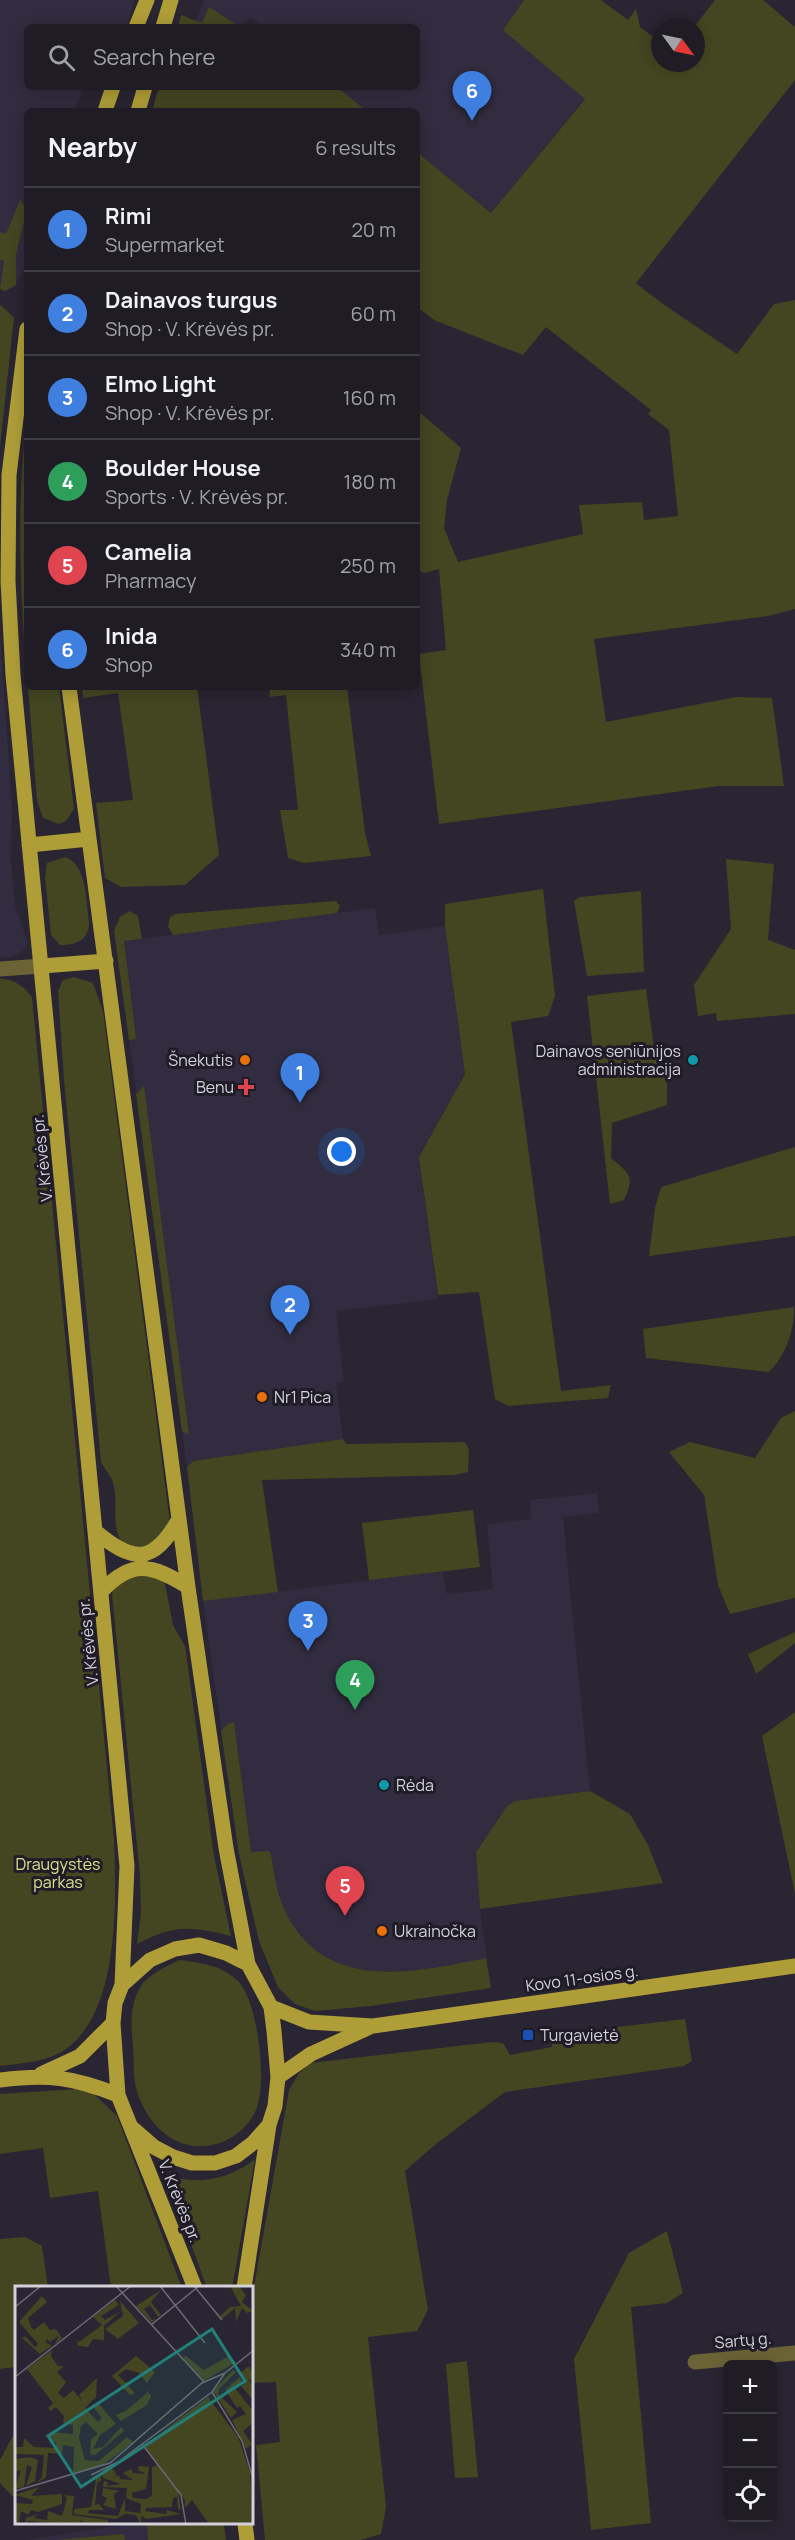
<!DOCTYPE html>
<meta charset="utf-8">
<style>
body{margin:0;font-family:Manrope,sans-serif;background:#2c2932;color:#f1f3f6}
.controls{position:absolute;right:18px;bottom:18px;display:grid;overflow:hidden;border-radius:9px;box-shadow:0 3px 15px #0003}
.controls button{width:54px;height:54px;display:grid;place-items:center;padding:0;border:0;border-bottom:2px solid #3c3a43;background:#1f1c26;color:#f1f3f6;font:30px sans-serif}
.compass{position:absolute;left:651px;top:18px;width:54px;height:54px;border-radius:50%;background:#1f1c26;box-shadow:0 3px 15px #0003;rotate:123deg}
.you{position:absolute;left:342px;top:1152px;width:21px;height:21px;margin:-15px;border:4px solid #fff;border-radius:50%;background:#1a73e8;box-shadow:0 0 0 9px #1a73e833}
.badge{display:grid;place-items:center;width:39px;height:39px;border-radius:50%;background:#bca0f2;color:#fff;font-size:20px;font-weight:700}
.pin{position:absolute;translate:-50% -50px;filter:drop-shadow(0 2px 3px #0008)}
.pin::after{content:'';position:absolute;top:32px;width:21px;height:18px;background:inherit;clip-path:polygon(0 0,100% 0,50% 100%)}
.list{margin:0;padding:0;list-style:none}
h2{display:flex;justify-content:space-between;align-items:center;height:78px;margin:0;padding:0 24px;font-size:26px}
h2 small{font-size:20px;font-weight:400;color:#a1a1a7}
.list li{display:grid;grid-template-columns:39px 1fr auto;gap:18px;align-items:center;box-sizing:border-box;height:84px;padding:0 24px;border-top:2px solid #3c3a43}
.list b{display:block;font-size:22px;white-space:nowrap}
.list p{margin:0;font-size:20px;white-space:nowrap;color:#a1a1a7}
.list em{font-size:20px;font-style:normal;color:#a1a1a7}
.icon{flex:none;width:33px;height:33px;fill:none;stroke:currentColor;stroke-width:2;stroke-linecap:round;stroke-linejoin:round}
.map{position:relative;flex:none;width:795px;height:2540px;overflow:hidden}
.search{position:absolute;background:#1f1c26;box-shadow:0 3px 15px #0003;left:24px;top:24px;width:396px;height:66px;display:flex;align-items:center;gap:15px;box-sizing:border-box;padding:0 21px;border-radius:9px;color:#a1a1a7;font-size:22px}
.panel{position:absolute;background:#1f1c26;box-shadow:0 3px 15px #0003;left:24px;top:108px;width:396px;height:582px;border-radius:9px}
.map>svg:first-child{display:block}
.built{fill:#312c3f}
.green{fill:#434621}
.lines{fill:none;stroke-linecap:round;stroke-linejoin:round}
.minor{stroke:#6b6336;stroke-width:15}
.major{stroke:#af9d38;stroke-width:15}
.food-dot{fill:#e8710a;stroke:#1f1c28;stroke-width:2}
.culture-dot{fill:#0f9aa8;stroke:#1f1c28;stroke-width:2}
.health-dot{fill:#e0444e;stroke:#1f1c28;stroke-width:2}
.transit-dot{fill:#1a4fb4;stroke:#1f1c28;stroke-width:2}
.labels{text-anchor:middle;stroke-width:6;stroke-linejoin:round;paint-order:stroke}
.poi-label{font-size:16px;fill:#d3d1da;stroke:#1f1c28;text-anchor:start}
.street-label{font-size:16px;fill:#d3d1da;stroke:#1f1c28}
.park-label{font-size:16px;fill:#d9e189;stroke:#1f1c28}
.inset-road{fill:none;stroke:#6d6a75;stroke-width:1.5}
.view{fill:#237f79;fill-opacity:0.15;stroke:#237f79;stroke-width:3}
.inset-edge{fill:none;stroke:#d3d1da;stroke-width:3}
</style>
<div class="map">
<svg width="795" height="2540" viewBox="0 0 795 2540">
<rect width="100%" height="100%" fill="#292532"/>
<path class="built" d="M0 0H135L126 27H27V87H83L74 111H27V263L14 288 5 291 0 289Z
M204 0H524L504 30 585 98 491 213 417 152V111H367L337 87H417V27H264L251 17 240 27 209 7 202 24 196 21Z
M0 633 12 807 11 860 15 905 28 943 23 951 13 957 0 958Z
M375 908 379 935 445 926 465 1074 419 1157 438 1299 336 1311 344 1382 336 1383 343 1439 193 1461 187 1467 116 942Z
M597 1493 599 1513 563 1517 590 1791 515 1801 507 1806 476 1852 480 1909 491 1988 371 2006 315 2011 295 2004 278 1987 259 1941 239 1854 203 1601 442 1571 447 1594 493 1589 487 1524 531 1519 530 1500Z
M128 2524H193L195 2540H28Z"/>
<path class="green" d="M524 0H601L628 20 636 9 640 27 660 42V63H696V27H694L715 0H763L795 27V80L636 283C667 309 703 330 737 354L774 304 795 300V609L768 616 594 639 606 722 736 697 772 698 784 786H719L439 824 419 654 446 650 439 569 424 573 417 570V410L461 448 447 500 444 528 458 562 583 534 579 505 642 502 644 520 678 516 669 430 648 414 651 410 546 327 523 355 434 320 417 307V152L491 213 585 99 503 30Z
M209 7 240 27H178L181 15 202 23Z
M159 87H337L367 111H152Z
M20 200 25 207 26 213 16 254V285L5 291 0 289 4 261 0 260V232L6 234Z
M0 305 14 317 0 447Z
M27 415V680C20 592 16 503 27 415Z
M28 687H59L74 809 66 821 59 824 43 818 37 800Z
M82 687H197L219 855 185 885 121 887 105 878 96 803 133 800 118 693 83 698Z
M269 687H347L365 833 371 856 304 863 288 858 280 810H298L286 695 270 697Z
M65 857C87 864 86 901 89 922 89 940 77 945 60 945L51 935 45 877 47 863Z
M726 859 774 864 768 940 795 950V1014L717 1021 716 1013 698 1016 694 985 731 929Z
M543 889 555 996 548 1016 511 1022 561 1391 611 1385 608 1398 508 1406 495 1399 479 1292 438 1295 419 1157 465 1074 445 926V904Z
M641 891 644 972 587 976 574 901 580 897Z
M336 901 340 906 337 913 173 935 168 927 170 917 175 914Z
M130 911 138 916 142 939 124 941 136 1039 129 1040 114 931 120 917Z
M74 977 93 983 103 1011 170 1523C162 1535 154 1547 138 1547 106 1548 119 1507 114 1487 113 1477 105 1470 101 1462L64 1080 58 991 63 980Z
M0 979C13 978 25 987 32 997L114 1840C116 1900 120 2004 70 2046 51 2062 24 2063 0 2066Z
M646 989 654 1048 663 1047 667 1079V1105L612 1123 611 1158C630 1174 635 1176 624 1200L610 1204 587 996Z
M144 1086 189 1435 182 1431 136 1094Z
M795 1147V1236L649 1256 655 1208 661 1187Z
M794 1307C795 1329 785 1357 769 1372L646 1358 643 1329Z
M795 1411V1598L730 1614 718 1585 704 1495 669 1452 690 1442 755 1458 781 1418Z
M343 1439 346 1444 465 1442 469 1450 468 1472 454 1475 262 1480 278 1592 203 1601 187 1467 193 1461Z
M473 1510 480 1567 369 1580 362 1523Z
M143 1573 164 1579 173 1625 185 1646 214 1856 231 1936C192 1926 174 1924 137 1944L141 1913 140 1876 112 1594 114 1585Z
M795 1632V1643L756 1674 748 1654Z
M795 1712V1894L762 1736Z
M234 1722 251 1852 270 1851C274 1869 276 1892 284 1909 324 1994 412 1973 486 1958L491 1988 371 2006 315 2011 295 2004 278 1987 259 1941 239 1854 221 1731 228 1724Z
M590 1791 630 1814 648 1845 663 1883 480 1909 476 1852 507 1806 515 1801Z
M179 1960C201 1963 222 1965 238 1981 258 2002 266 2077 258 2104 253 2123 235 2139 216 2144 176 2155 146 2124 136 2088 133 2076 134 2060 133 2047 131 2025 129 2000 144 1982 153 1972 168 1966 179 1960Z
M685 2019 692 2061 684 2066 505 2092 436 2144 405 2171 428 2310 417 2331 368 2337 386 2507 381 2534 360 2540H265L256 2445 280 2442 276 2382 252 2383V2298L289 2090 299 2073 310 2063 492 2042 503 2043 510 2055 552 2047 551 2039 601 2029Z
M78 2089 93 2093 117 2116 182 2288H111L98 2191 50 2198 43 2148 0 2154V2094Z
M255 2159 232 2288H207L166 2176C200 2184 227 2181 255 2159Z
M667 2231 683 2293 667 2303 631 2307 651 2523 591 2530 574 2359 629 2253Z
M25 2237 42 2246 48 2288H16V2367L0 2369V2239Z
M467 2361 478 2477 455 2478 446 2364Z
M16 2430V2500L0 2483V2460Z
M147 2524H224L226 2540H148Z
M124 2534 125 2540H57Z"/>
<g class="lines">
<path class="minor" d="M0 969 42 966
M695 2362 795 2353"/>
<path class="major" d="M136 27 147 0
M163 27 171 0
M105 111 113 87
M138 111 145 87
M27 329 9 475 8 581 13 675 127 1866 122 1985
M69 687 188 1587 226 1848 248 1964
M29 845 89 839
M42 966 106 961
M95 1531C133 1563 153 1565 179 1519
M101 1592C132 1558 153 1565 188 1587
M271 2007 309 2022 373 2026 795 1966
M41 2074 80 2056 113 2023
M278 2077 311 2054 368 2028
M0 2080C48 2074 73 2077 118 2095
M131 2127 154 2147 173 2157 192 2163H215L236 2156 253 2143 269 2125 275 2106 278 2077 274 2031 271 2007 248 1964 226 1953 199 1945 175 1949 150 1960 122 1985 115 2003 113 2023 118 2095 195 2288
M244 2288 269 2125
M245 2524 247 2540"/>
</g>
<g class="food-dot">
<circle cx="245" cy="1060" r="6"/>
<circle cx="262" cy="1397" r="6"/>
<circle cx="382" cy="1931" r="6"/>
</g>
<g class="culture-dot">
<circle cx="693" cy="1060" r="6"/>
<circle cx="384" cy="1785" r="6"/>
</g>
<path class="health-dot" d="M243 1078h6v6h6v6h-6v6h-6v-6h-6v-6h6z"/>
<rect class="transit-dot" x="522" y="2029" width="12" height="12" rx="3"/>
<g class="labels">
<g class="poi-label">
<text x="681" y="1057" text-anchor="end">Dainavos seniūnijos<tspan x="681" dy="18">administracija</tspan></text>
<text x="233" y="1066" text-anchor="end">Šnekutis</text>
<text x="234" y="1093" text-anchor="end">Benu</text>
<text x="274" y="1403">Nr1 Pica</text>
<text x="396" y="1791">Rėda</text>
<text x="394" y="1937">Ukrainočka</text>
<text x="540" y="2041">Turgavietė</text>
</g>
<g class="street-label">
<text transform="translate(42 1158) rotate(-96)" y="6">V. Krėvės pr.</text>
<text transform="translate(88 1642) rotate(-96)" y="6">V. Krėvės pr.</text>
<text transform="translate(582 1978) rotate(-8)" y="6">Kovo 11-osios g.</text>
<text transform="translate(180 2201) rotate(68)" y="6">V. Krėvės pr.</text>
<text transform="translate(743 2340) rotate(-5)" y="6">Sartų g.</text>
</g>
<g class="park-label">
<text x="58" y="1870">Draugystės<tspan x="58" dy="18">parkas</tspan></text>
</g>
</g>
<g transform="translate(15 2286)">
<rect width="238" height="238" fill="#292532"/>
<path d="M215 0H224L231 9 227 16 238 25 232 27 227 22 221 36 220 22 207 33 205 30 215 21 226 20ZM146 4 136 16 146 29 143 31 135 19 129 23 137 34 141 33 137 37 121 20ZM27 10 32 16 13 32 16 41 19 44 29 36 35 44 41 43 47 52 40 58 44 49 35 56 32 53 30 56 37 60 25 68 7 52 10 50 20 61 23 58 4 36ZM100 14 104 19 86 30 90 34 106 25 89 40V54L78 53 73 61 63 60 62 54 64 56 87 39 78 31ZM105 15 124 37 103 53 90 43 108 30ZM37 64 36 70 43 80H49L42 86 51 96 43 107 49 112 58 104 68 116 64 109 82 92 81 111 70 122 83 136 87 132 79 122 84 118 101 138 85 149 78 163 88 161 106 141 109 145 80 169 75 168 76 153 83 148 71 136 66 140 64 152 70 174 84 175 112 151 118 156 88 179 58 188 59 161 48 159 47 168 33 167 31 191 22 197 27 191 29 169 0 168V161H8L9 152 19 161 41 162V156L34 155 36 143V146L58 148V139L48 137 49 130 41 121 36 125 33 122 38 117 12 83ZM121 70 140 86 132 97 124 87 111 83 103 89 120 107 115 109 97 90ZM171 70 189 84 214 70 221 76 189 95 168 72ZM234 80 238 89V95L233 93 238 100V114L226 100 231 95 225 87ZM218 84 221 86 204 103 203 108 222 126 216 132 198 105ZM225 91 227 98 219 101 238 125V137L228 145 237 158 231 163 217 134 231 128 225 120 222 122 210 104ZM131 103 136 110 132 119 106 135 101 129 111 125 132 107ZM193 111 223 151 235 186 238 238H194L177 214 170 222V214L129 160ZM15 171 23 174 20 195 11 200 17 181 12 179 9 201 0 203 6 184 0 186V173ZM142 179 163 206 166 224 163 223 162 211 158 212 157 221 131 222 130 225 151 228 152 224 166 228 131 233 127 230 125 238 121 229 110 228 101 233 59 228V223L76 221 81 193 78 191 84 188 87 194 82 197 80 219 84 218 89 224H74L73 227 103 230 110 212V225L125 227 126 218 111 212 112 202 88 201 89 195 93 196 92 200 106 198 88 192 86 187 97 182 102 189 97 192 104 189 105 193 118 194 108 187 117 183V187L131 188 123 184 124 180 134 181 131 203 117 207 118 212 131 213 137 210V181ZM24 201 16 210 47 208V218L23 226 16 224 13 229 6 225 4 238H0V217L17 218 18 214 0 209ZM88 202 104 205 99 208 101 223 88 219 92 212 87 210ZM49 209 59 210 57 229 93 234V238H68L66 233 65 238H54L55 235 52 238 13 235 10 238 11 232 23 228 19 232 32 234 33 225 47 230 52 212Z" fill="#434621"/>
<path class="inset-road" d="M101 0 189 96M145 0 190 57M179 0 207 34M0 21 26 0M136 39 184 0M0 91 116 0M197 106 227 155 239 196M127 158 166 209 171 239M76 189 103 176 197 106 210 87 239 64M0 205 95 177 187 97 210 87"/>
<path class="view" d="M197 43 230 95 66 201 33 150Z"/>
<rect width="238" height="238" class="inset-edge"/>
</g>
</svg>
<div class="controls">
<button>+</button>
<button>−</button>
<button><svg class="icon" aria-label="locate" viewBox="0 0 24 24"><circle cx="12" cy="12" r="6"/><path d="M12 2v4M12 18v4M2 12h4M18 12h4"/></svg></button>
</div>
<svg class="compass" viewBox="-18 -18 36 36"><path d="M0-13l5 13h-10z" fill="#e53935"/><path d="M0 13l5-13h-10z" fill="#a1a1a7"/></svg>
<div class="you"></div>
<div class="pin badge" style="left:300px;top:1103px;background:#3f7fe0">1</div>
<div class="pin badge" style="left:290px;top:1335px;background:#3f7fe0">2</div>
<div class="pin badge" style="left:308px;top:1651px;background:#3f7fe0">3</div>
<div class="pin badge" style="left:355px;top:1710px;background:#2e9e5b">4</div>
<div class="pin badge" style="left:345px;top:1916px;background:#e0444e">5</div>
<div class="pin badge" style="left:472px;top:121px;background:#3f7fe0">6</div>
<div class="search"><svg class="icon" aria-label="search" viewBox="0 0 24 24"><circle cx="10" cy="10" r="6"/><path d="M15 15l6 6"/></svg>Search here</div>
<section class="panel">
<h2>Nearby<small>6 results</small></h2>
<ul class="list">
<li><span class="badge" style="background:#3f7fe0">1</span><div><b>Rimi</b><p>Supermarket</p></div><em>20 m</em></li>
<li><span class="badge" style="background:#3f7fe0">2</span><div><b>Dainavos turgus</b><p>Shop · V. Krėvės pr.</p></div><em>60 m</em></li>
<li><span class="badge" style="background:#3f7fe0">3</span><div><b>Elmo Light</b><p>Shop · V. Krėvės pr.</p></div><em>160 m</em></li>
<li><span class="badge" style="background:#2e9e5b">4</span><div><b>Boulder House</b><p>Sports · V. Krėvės pr.</p></div><em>180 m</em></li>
<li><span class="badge" style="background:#e0444e">5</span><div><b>Camelia</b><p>Pharmacy</p></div><em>250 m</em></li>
<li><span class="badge" style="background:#3f7fe0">6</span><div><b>Inida</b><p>Shop</p></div><em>340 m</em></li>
</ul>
</section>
</div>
